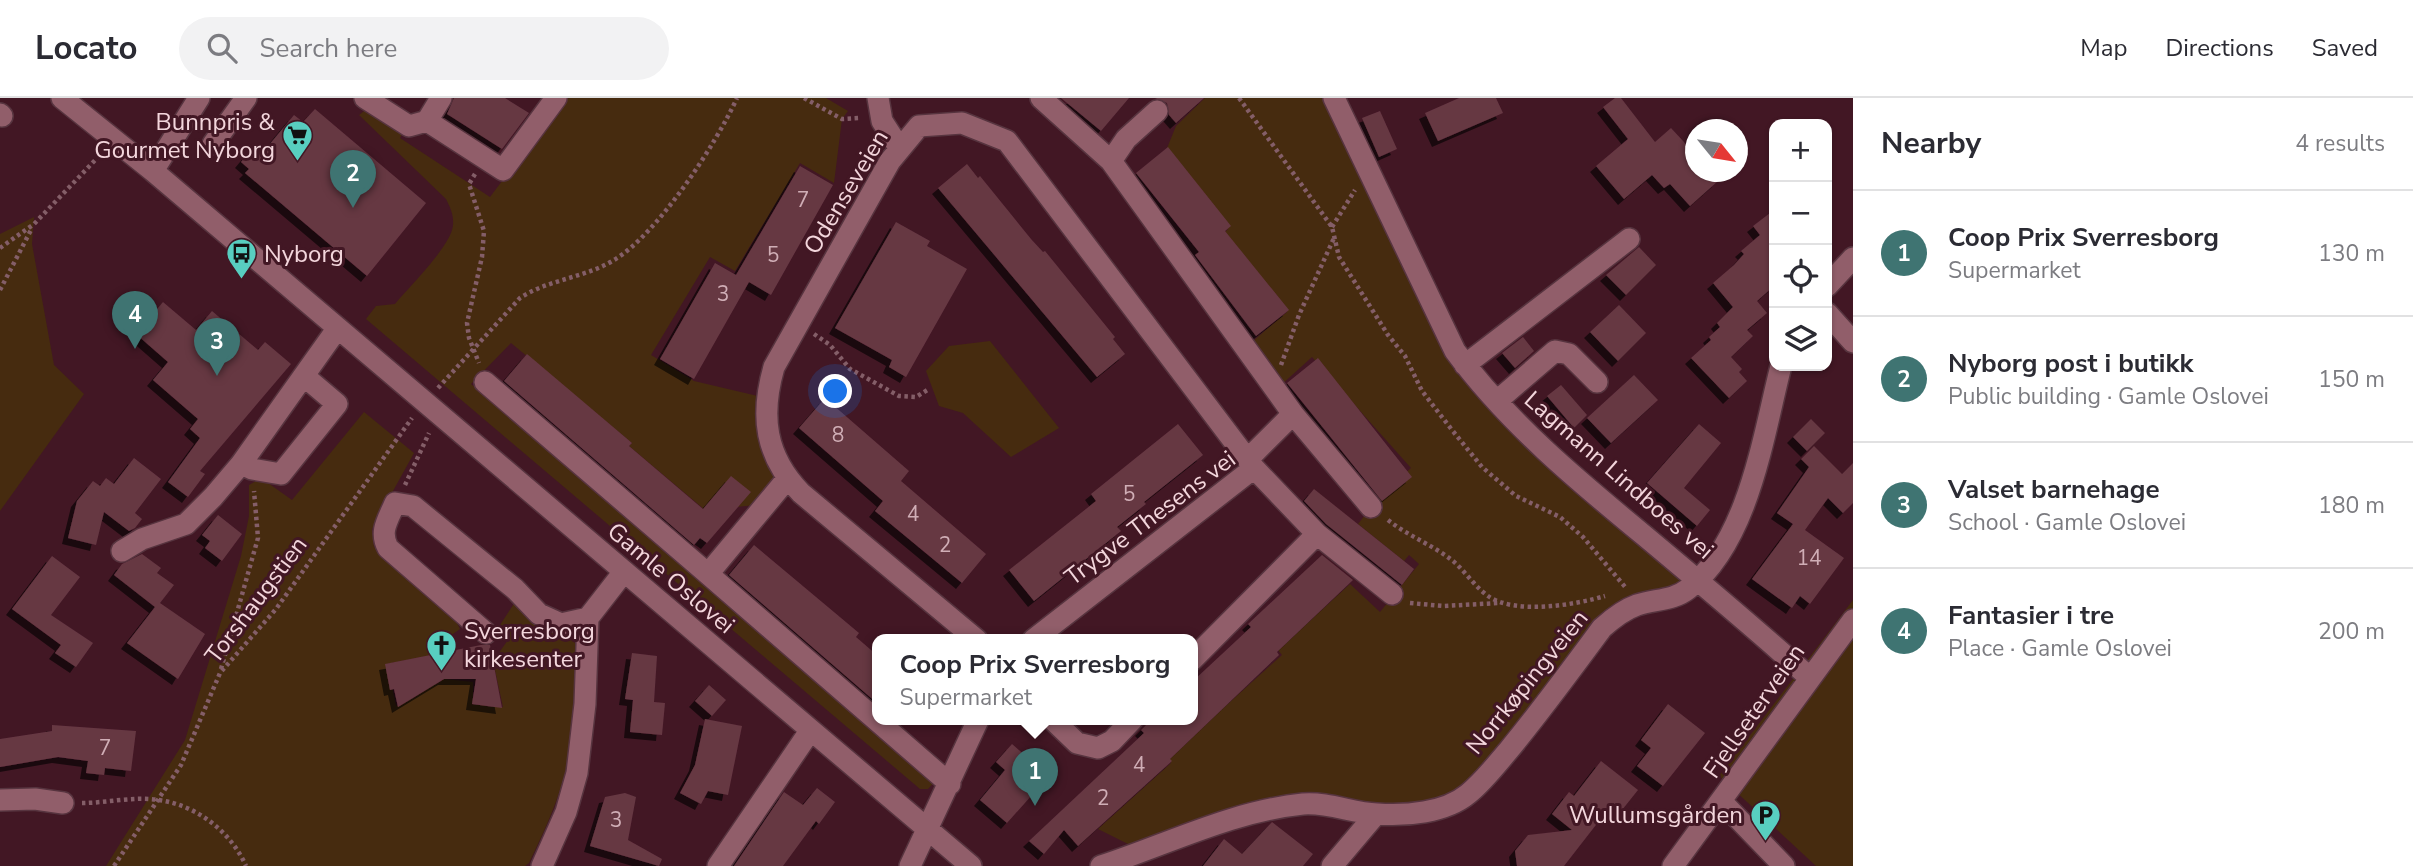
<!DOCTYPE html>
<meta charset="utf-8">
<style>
body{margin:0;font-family:"Nunito Sans",sans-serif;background:#f2f2f3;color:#2b2b33}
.controls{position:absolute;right:21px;top:21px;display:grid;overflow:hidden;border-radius:14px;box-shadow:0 2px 5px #0004}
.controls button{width:63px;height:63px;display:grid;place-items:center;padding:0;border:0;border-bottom:2px solid #e1e1e2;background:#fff;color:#2b2b33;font:35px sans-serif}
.compass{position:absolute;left:1685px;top:21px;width:63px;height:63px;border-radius:50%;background:#fff;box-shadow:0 2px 5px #0004;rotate:120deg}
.you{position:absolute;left:836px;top:294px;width:24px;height:24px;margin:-18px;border:5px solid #fff;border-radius:50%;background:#1a73e8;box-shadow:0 0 0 10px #1a73e833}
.badge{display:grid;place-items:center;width:46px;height:46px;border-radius:50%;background:#3f7472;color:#fff;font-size:23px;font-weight:700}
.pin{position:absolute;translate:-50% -58px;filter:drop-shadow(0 2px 4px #0008)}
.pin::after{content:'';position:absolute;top:37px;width:24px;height:21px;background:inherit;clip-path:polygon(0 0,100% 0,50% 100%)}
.popup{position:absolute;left:872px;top:536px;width:326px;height:91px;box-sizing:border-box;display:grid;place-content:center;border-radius:14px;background:#fff;filter:drop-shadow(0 2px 5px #0005);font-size:23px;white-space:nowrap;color:#7c7c81}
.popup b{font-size:26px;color:#2b2b33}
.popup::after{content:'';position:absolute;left:50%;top:100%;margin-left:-14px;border:14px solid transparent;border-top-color:#fff}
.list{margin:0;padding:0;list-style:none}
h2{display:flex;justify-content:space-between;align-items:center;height:91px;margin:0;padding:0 28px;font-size:30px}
h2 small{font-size:23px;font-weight:400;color:#7c7c81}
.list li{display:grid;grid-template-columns:46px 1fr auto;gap:21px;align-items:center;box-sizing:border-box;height:126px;padding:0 28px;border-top:2px solid #e1e1e2}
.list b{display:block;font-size:26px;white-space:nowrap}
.list p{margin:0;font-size:23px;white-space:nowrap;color:#7c7c81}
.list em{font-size:23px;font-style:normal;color:#7c7c81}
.icon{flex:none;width:38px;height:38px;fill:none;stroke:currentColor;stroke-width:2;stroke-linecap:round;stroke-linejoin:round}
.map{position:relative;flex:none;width:1853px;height:768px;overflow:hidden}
header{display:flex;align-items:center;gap:42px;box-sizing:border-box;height:98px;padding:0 35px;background:#fff;border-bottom:2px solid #e1e1e2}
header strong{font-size:33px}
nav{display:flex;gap:38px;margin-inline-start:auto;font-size:24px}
.search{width:490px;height:63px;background:#f2f2f3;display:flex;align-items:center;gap:18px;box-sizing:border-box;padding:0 24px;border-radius:38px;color:#7c7c81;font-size:26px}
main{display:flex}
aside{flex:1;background:#fff}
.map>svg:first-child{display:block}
.green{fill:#462b0f}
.building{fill:#663743;filter:url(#shadow)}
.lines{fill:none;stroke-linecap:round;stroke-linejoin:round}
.minor-casing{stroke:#57343f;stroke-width:24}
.path{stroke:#845e68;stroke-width:4.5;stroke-dasharray:3.5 3.5;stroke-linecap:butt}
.minor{stroke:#915e6a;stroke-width:21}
.labels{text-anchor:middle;stroke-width:6;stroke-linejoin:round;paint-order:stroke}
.number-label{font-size:21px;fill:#d0aeb6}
.poi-label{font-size:24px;fill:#f3d6dc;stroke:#421724;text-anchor:end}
.street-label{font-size:24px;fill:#f3d6dc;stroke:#421724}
</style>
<header>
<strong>Locato</strong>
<div class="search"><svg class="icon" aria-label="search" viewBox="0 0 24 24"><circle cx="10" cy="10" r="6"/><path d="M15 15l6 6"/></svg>Search here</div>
<nav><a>Map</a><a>Directions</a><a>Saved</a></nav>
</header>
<main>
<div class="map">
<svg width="1853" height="768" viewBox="0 0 1853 768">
<defs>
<filter id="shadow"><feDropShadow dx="-6" dy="6" stdDeviation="0" flood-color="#0009"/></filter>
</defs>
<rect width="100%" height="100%" fill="#421724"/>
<path class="green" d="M565 0H826L848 13 842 21 834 85 800 65 735 173 710 159 651 257 694 283 766 300 787 381 767 406 705 412 629 348 632 345 511 245 471 286 938 680 928 691H920L366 221 376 208 395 206C409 189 452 147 453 127 454 117 450 109 446 101L359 17 368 10 404 33 400 40 490 99Z
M1205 0H1334L1455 253 1698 482 1614 518 1472 683 1423 714 1262 712 1144 754 1098 731 1171 665 1168 660 1282 557 1278 552 1350 486 1380 514 1419 466 1409 457 1404 463 1358 426 1380 398 1411 370 1312 259 1280 288 1245 250 1287 214 1222 137 1228 131 1165 55 1176 28Z
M34 119 32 146 54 267 84 296 0 413V136Z
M990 243 1059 330 1011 359 963 315 939 308 926 273 949 248Z
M364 314 414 355 372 431 374 449 451 513 460 531 443 543 447 554 387 566 396 608 444 581 473 584V606L503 609 493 563 508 542 496 533 515 504C534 529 557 526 576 546 575 589 575 633 565 675 557 706 543 736 529 765L525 768H106L185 642 241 458 249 418V387L261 380 292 402Z
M1853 502V768H1816L1719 678Z"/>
<path class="building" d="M454 0H505L529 15 502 51 447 16Z
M1061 0H1129L1101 33Z
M1155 0H1204L1176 25 1169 17 1167 5Z
M1459 0H1496L1503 15 1438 43 1425 15Z
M1615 0H1621L1655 44 1671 30 1696 57V74H1710L1718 83 1690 108 1670 86 1664 90 1652 77 1624 101 1596 68 1628 41 1603 9Z
M315 11 426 105 367 178 245 75 249 71 241 64 256 46 264 53 294 17 303 24Z
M1380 13 1397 51 1379 59 1362 20Z
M1168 49 1231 128 1225 133 1289 212 1256 238 1195 157 1199 154 1136 75Z
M967 66 978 80 980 78 1031 141 1043 154 1045 153 1115 239 1113 241 1125 256 1097 279 938 90Z
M800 68 833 87 771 197 749 184 694 281 660 261 715 165 736 177Z
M1774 112V188L1757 203 1767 215 1747 232 1753 238 1731 259 1742 271 1739 274 1747 283 1729 300 1691 260 1711 242 1709 239 1720 229 1717 225 1733 209 1713 185 1734 167 1744 156 1741 153 1760 137 1753 128Z
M896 124 930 143 927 148 967 171 906 279 889 269 892 262 835 230Z
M1639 149 1656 167 1626 197 1606 177Z
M163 204 196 232 212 213 258 252 265 244 291 266 200 373 205 376 188 399 168 384 200 340 190 331 198 321 153 282 168 264 136 236Z
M1619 207 1646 235 1618 263 1590 234Z
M1523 239 1534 253 1515 270 1502 255Z
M527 256 632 345 629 348 703 411 731 378 751 394 707 445 700 440 694 447 504 283Z
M1318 260 1412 379 1382 403 1287 285Z
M1634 277 1658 302 1611 345 1587 320Z
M1561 287 1587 317 1574 330 1547 298Z
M825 300 909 373 901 383 986 456 962 485 875 413 883 403 799 330Z
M1811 321 1825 335 1807 353 1793 339Z
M1178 326 1203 357 1144 404 1146 406 1117 429 1121 433 1034 503 1009 472 1096 403 1091 396Z
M1699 326 1721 345 1684 390 1710 412 1697 428 1647 385Z
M1814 348 1842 376 1853 365V405L1843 415 1828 400 1805 432 1844 460 1810 506 1800 498 1792 510 1752 481 1793 426 1777 415 1809 369 1801 361Z
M134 360 161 381 135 415 142 421 135 430 129 433 104 414 96 447 68 440 77 403 93 383 100 388 106 380 114 386Z
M1314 391 1414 471 1402 487 1326 426 1304 403Z
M218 417 242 436 222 463 205 450 210 443 202 437Z
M754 447 859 535 856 539 878 558V606L729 477Z
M142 456 161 470 157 475 174 487 160 505 205 536 178 581 127 545 155 509 114 477 122 466Z
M1322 457 1353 482 1277 554 1279 557 1170 661 1172 663 1078 748 1064 732 1044 756 1029 743 1144 635 1141 632 1151 622H1193V583L1251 529 1248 526Z
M52 458 80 479 51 517 93 545 76 569 55 555 61 547 12 511Z
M481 547H490L502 610 472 606 476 581H444L398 609 394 591 390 592 385 566Z
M632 555 657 558 654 604 665 605 662 637 630 634 633 602 625 601Z
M709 587 726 602 712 618 695 603Z
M1668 606 1705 635 1663 688 1637 668 1651 650 1641 642Z
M705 621 742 628 728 697 708 693 701 706 680 695 695 667Z
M52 627 136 633 131 673 105 670 104 677 86 675 88 663 58 659 0 669V641L52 633Z
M1012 646 1049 678 1007 725 980 702 1005 672 996 664Z
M1601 663 1638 692 1622 712 1613 705 1564 768H1517L1515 753 1528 737 1572 732 1552 716 1569 694 1574 698Z
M817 690 835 704 819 726 816 723 783 768H734L784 694 803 707Z
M625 695 636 699 628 742 662 761 659 768 590 748 605 699Z
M1272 724 1313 756 1303 768H1203L1224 741 1242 756Z"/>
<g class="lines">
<defs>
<path id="minor" d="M62 0 153 73 971 768
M365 0 409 28 427 23 503 72 556 0
M878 0 882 23 900 51
M1041 0 1111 63 1293 316 1248 361
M1334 0 1455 253C1508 325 1578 383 1646 439 1701 485 1756 531 1809 579
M0 16 2 18
M427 23 441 0
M213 46 246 0
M1111 63 1126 41 1157 13
M153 73 199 0
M1827 188 1853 160
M1827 215 1853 244
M1465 267 1629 141
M485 284 708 476 787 381
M1497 303 1555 253 1569 256 1597 284
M1293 316 1371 409
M241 366 252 371 281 376 337 306 304 278
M1317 436 1392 496
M122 453 142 441 186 426 213 399 241 366 337 231
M708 476 950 686
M486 535 388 450C379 433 388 422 395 405L413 408 515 491 539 516 561 526 588 520
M977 542 801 395C765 358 760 318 774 269L890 63 919 28 962 25 1007 43 1254 370 1317 436 1192 562
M1033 542 1254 370
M1053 622 1077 645 1098 650 1112 643 1132 622
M0 702 35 701 63 705
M1722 704 1784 768
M542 768 566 714 577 675 585 606 588 520 623 475
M718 768 810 633
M910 768 978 622
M1101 768C1168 746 1233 713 1303 706 1329 704 1352 715 1377 716 1406 718 1445 715 1468 696 1483 684 1496 667 1508 653 1541 613 1571 572 1602 530 1612 521 1623 512 1637 507 1654 501 1673 503 1688 491 1749 443 1763 338 1781 268
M1332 768 1376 716
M1673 768 1853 522"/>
</defs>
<use href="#minor" class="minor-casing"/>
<path class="path" d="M804 0 842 21 860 20
M1239 0 1332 129 1339 159 1388 237 1405 258 1422 293 1452 332 1482 369 1516 398 1560 419 1583 439 1626 490
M475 76 469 86 484 133 482 159 467 225 469 240 479 265
M1332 129 1355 92
M0 150 34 126 101 56
M0 192 32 130
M814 236 830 247 850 271 899 298 916 299 929 291
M1281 267 1299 217 1334 140
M438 290 520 200C549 181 585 180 614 162 658 136 716 46 737 0
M405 387 429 335
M1388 422C1408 438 1433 447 1453 463 1465 473 1474 488 1488 498 1515 517 1575 507 1605 498
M1410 505 1443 508 1499 505
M221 571 258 440 254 393
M82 705C106 705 135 698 158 702 197 707 231 734 246 768
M114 768 181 667 220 575 276 511 412 320"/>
<use href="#minor" class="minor"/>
</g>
<defs>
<symbol id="supermarket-pin" viewBox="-11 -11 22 30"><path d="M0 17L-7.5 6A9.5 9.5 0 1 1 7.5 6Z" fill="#58cec0" stroke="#421724"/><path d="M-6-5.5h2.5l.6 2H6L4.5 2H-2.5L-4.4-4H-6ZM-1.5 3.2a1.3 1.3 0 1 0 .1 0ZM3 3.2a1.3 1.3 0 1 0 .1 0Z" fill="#111"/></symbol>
<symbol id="bus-pin" viewBox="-11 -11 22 30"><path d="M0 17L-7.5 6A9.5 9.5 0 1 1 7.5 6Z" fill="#58cec0" stroke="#421724"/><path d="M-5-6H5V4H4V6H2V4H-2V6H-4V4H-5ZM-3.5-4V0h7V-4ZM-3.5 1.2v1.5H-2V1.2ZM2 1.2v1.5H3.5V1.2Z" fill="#111"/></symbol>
<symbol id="church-pin" viewBox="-11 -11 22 30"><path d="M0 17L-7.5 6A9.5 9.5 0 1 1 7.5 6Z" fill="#58cec0" stroke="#421724"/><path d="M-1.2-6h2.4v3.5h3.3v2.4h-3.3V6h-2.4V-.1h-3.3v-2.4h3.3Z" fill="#111"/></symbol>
<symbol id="parking-pin" viewBox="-11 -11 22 30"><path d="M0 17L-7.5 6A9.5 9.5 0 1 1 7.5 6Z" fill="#58cec0" stroke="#421724"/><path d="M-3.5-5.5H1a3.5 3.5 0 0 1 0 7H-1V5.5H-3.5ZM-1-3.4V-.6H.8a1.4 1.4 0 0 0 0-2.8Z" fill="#111"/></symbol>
</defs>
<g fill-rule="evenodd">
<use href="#supermarket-pin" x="280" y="20" width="35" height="47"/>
<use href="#bus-pin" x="224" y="138" width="35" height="47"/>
<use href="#church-pin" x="424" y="530" width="35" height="47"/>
<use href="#parking-pin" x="1748" y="700" width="35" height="47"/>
</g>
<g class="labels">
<g class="number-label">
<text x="803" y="109">7</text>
<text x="773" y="164">5</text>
<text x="723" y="203">3</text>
<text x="838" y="344">8</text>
<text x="1129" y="403">5</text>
<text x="913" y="423">4</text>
<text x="945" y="454">2</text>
<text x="1809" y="467">14</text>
<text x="105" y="657">7</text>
<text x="1139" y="674">4</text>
<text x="1103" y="707">2</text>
<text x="616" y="729">3</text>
</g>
<g class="poi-label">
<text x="275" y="32">Bunnpris &amp;<tspan x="275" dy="28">Gourmet Nyborg</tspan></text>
<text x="264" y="164" text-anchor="start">Nyborg</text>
<text x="464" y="541" text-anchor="start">Sverresborg<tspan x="464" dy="28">kirkesenter</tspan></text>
<text x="1743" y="725">Wullumsgården</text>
</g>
<g class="street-label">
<text transform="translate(846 94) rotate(-59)" y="8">Odenseveien</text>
<text transform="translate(1619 377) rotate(41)" y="8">Lagmann Lindboes vei</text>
<text transform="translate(1150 420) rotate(-37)" y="8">Trygve Thesens vei</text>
<text transform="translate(671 480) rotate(40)" y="8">Gamle Oslovei</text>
<text transform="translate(256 502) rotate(-53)" y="8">Torshaugstien</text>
<text transform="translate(1527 584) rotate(-51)" y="8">Norrkøpingveien</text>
<text transform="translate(1754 613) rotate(-55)" y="8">Fjellseterveien</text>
</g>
</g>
</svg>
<div class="controls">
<button>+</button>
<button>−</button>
<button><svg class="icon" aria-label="locate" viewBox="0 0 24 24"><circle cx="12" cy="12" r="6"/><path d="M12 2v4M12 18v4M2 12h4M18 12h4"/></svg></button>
<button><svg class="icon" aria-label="layers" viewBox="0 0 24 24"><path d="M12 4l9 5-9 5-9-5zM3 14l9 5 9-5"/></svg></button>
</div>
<svg class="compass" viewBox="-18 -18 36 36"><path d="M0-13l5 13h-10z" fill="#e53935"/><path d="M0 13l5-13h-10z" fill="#7c7c81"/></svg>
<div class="you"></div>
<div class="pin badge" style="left:1035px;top:708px">1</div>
<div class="popup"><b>Coop Prix Sverresborg</b>Supermarket</div>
<div class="pin badge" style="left:353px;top:110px">2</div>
<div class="pin badge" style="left:217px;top:278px">3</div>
<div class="pin badge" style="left:135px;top:251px">4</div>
</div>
<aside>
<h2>Nearby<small>4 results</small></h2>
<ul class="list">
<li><span class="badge">1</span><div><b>Coop Prix Sverresborg</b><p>Supermarket</p></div><em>130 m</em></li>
<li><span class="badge">2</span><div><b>Nyborg post i butikk</b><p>Public building · Gamle Oslovei</p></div><em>150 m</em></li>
<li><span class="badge">3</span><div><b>Valset barnehage</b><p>School · Gamle Oslovei</p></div><em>180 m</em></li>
<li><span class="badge">4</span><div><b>Fantasier i tre</b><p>Place · Gamle Oslovei</p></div><em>200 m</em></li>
</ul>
</aside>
</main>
